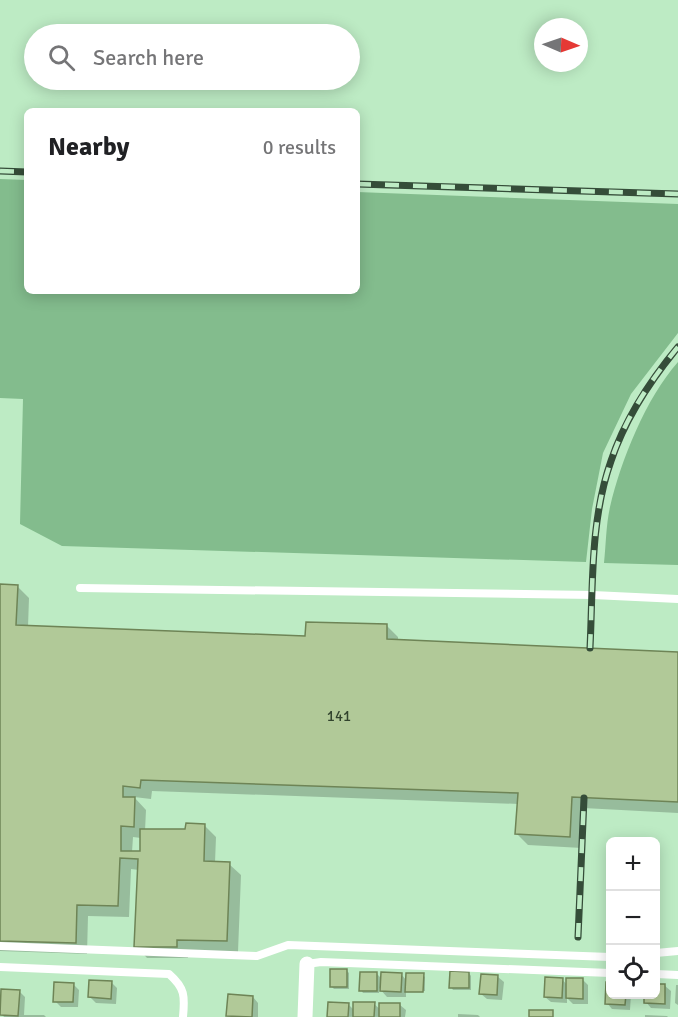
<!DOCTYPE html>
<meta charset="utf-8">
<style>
body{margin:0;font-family:Signika,sans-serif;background:#f6f6f6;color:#202124}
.controls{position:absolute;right:18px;bottom:18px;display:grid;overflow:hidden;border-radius:9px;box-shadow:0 3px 15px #0003}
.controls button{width:54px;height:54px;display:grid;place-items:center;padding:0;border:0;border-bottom:2px solid #e0e0e0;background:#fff;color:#202124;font:30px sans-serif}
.compass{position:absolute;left:534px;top:18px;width:54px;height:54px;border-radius:50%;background:#fff;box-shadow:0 3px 15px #0003;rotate:92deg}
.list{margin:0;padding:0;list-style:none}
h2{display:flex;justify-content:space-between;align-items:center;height:78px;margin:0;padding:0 24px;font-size:26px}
h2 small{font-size:20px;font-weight:400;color:#757577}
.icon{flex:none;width:33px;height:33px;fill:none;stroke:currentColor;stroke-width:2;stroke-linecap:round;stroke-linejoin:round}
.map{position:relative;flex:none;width:678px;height:1017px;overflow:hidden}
.search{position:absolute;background:#fff;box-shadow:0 3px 15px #0003;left:24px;top:24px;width:336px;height:66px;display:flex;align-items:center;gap:15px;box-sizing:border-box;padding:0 21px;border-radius:33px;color:#757577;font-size:22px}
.panel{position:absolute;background:#fff;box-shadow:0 3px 15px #0003;left:24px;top:108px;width:336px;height:186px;border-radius:9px}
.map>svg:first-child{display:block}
.green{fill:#83bc8d}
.shadow{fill:#0003;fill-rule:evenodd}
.building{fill:#b1c998;stroke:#6e8456;stroke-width:1.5}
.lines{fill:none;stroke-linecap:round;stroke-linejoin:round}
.lane{stroke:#fff;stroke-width:8}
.street{stroke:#fff;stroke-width:15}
.rail-casing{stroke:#354d39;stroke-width:7}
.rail{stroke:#bdebc4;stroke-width:4.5;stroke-dasharray:14;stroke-linecap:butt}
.labels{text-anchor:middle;stroke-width:4.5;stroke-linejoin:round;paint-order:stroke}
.number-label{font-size:15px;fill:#31432d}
</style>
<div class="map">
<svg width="678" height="1017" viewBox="0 0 678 1017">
<rect width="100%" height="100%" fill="#bdebc4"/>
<path class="green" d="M0 179 27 180V291H357V192L678 204V333L631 394 603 453 592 509 586 562 62 546 20 524 23 399 0 398Z
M678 362V565L604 563C606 545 606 525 610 507 621 460 646 398 678 362Z"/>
<path class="shadow" d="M0 585 17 586 29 598 28 627 306 638 387 626 398 637V641L678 654V813L583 808 582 848 528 845 517 834 519 804 152 791 151 799 134 797 146 810 145 831H187L204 825 216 837 215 863 229 864 241 875 238 952 188 951V958H147L136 946 139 870 131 869 129 917 88 916 87 954 0 951ZM133 837 141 838V853L132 852Z
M347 971 349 973V989H334L331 986Z
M469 973 471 976V990H453L451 987Z
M377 974 382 979 401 974 407 981 423 975 425 977V991H406V997H387L379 988V993H363L361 990Z
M498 977 504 982 502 1000 487 999 481 994Z
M562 979 567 985 583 980 588 985V1004H573L567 998V1003L551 1002 545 997Z
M111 982 117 988 116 1004 96 1003 90 997Z
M73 984 79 990 78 1007H61L55 1001Z
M608 984H610V994H631L630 1010 612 1009 607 1003Z
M656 985 665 986 671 991 670 1009 651 1008 646 1002 656 994Z
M676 985H678V1005L675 1003Z
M19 991 25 997 24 1015H44L46 1017H4L2 1014Z
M253 997 258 1003V1017H230L228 1015Z
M348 1004 354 1010 374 1004 381 1010 400 1005 406 1010 405 1017H329Z
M458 1014 478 1015 480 1017H458Z
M645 1015 667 1016 668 1017H645Z"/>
<path class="building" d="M0 584 18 585 16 625 305 636 306 622 387 624V639L678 652V802L572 797 570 837 515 834 518 793 141 780 140 788 123 786V797H135L134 827 121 826V851H140V829H185L186 823 205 824 204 861 230 862 227 941 177 940V947H134L138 859 120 858 118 906 77 905 76 943 0 941Z
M330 969H347V987H330Z
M450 971 469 972V988H449Z
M360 972H377V991H359Z
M381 972 402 973 401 992 380 991Z
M406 973H424L423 992H405Z
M481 974 498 975 497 995 479 994Z
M545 977 563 978 562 998 544 997Z
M566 978H583V999L566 998Z
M89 980 112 981 111 999 88 997Z
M54 982 74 983 73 1002H53Z
M606 982H610V994H626L625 1005 605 1004Z
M656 984H665V1004L644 1003V994H656Z
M1 989 20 990 18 1016 0 1015Z
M228 994 253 996 252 1017 226 1016Z
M328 1002 349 1003 348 1017H327Z
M353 1002H375L374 1017H353Z
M379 1003H400V1017H379Z
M529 1010H553V1017H529Z"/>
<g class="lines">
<path class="lane" d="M80 588 593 595 678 599
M0 946 257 956 288 945 610 957
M656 953 678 951
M307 964 321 962 610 973
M0 967 169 974C185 988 185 996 183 1017
M656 974 678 975"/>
<path class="street" d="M305 1017 307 964"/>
<defs>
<path id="rail" d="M0 171 27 172
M357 184 678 194
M590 648C593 587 590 520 611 461 625 419 649 382 678 347
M578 937 584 798"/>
</defs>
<use href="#rail" class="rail-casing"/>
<use href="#rail" class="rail"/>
</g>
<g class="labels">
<g class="number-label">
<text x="339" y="721">141</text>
</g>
</g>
</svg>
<div class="controls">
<button>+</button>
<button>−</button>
<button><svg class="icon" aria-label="locate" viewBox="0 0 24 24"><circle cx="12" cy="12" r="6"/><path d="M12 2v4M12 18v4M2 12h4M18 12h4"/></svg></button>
</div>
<svg class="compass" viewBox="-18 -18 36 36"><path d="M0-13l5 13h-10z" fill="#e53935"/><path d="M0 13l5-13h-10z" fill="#757577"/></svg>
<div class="search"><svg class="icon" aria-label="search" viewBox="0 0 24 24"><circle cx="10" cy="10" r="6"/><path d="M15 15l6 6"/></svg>Search here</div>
<section class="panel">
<h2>Nearby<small>0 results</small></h2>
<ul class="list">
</ul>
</section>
</div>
